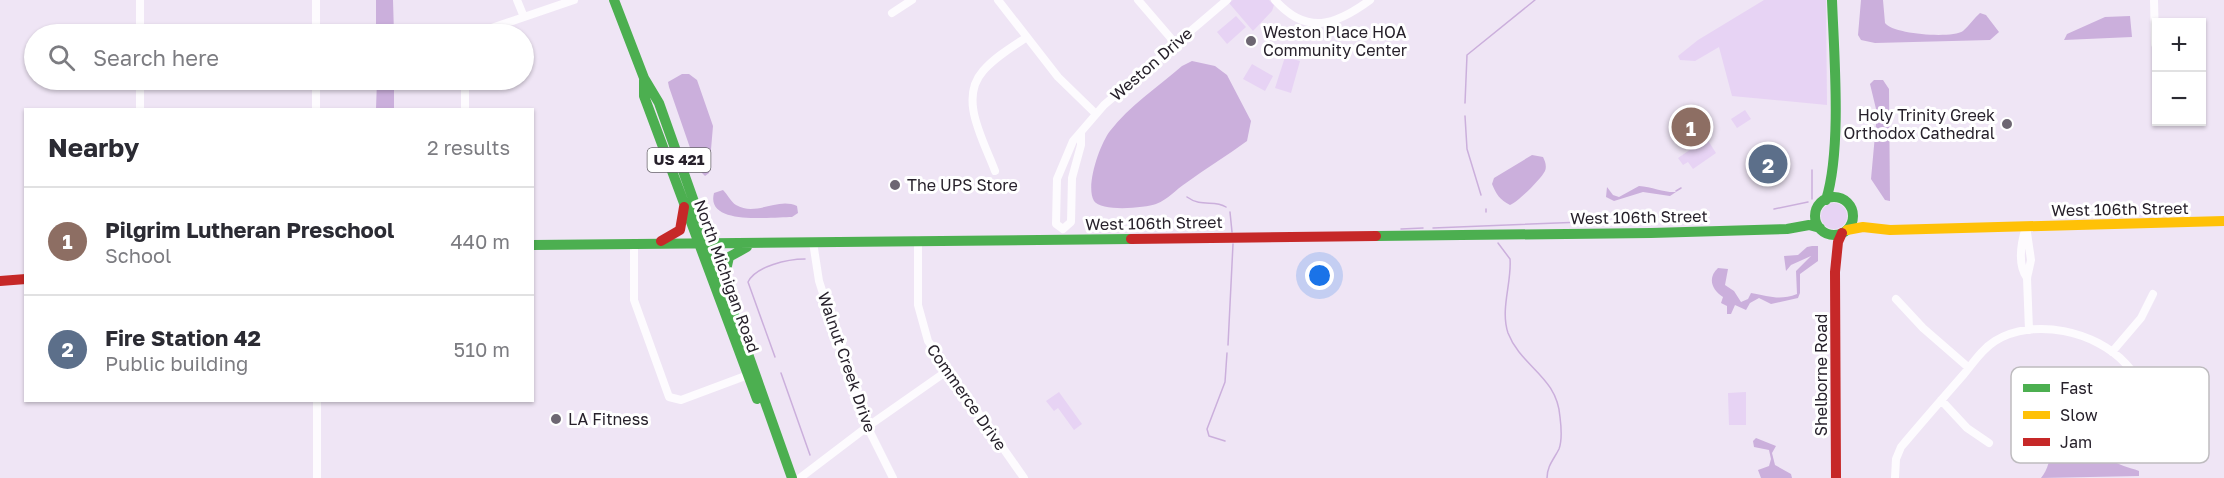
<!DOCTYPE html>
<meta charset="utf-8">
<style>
body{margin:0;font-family:"Golos Text",sans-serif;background:#f7f7f7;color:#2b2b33}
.controls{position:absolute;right:18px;top:18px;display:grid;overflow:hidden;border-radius:0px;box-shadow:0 2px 4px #0004}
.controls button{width:54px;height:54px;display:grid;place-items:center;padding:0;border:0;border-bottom:2px solid #e1e1e2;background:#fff;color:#2b2b33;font:30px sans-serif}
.you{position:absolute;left:1320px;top:276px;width:21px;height:21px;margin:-15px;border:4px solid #fff;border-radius:50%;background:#1a73e8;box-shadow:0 0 0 9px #1a73e833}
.badge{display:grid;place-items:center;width:39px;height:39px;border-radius:50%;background:#6d6672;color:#fff;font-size:20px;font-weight:700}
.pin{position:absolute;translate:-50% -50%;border:3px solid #fff;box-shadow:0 2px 6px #0006}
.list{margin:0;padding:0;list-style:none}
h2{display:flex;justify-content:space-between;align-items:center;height:78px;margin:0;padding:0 24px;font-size:26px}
h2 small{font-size:20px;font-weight:400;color:#7c7c81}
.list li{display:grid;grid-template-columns:39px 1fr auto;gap:18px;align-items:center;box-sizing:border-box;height:108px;padding:0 24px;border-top:2px solid #e1e1e2}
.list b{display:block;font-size:22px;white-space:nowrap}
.list p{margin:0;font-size:20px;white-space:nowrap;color:#7c7c81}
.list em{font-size:20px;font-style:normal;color:#7c7c81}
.icon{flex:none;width:33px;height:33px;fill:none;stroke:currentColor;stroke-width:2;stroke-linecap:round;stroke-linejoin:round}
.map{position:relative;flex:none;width:2224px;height:478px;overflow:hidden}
.search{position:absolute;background:#fff;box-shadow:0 2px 4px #0004;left:24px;top:24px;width:510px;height:66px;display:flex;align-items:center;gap:15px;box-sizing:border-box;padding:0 21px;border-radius:33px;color:#7c7c81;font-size:22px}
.panel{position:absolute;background:#fff;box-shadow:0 2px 4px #0004;left:24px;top:108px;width:510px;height:294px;border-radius:0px}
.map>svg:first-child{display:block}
.green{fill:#e7d3f4}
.water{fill:#cbafdc}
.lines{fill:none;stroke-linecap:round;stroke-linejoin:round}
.stream{stroke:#cbafdc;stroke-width:1.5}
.street{stroke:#fdfbfe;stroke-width:8}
.fast{stroke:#4caf50;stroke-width:10}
.slow{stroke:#ffc107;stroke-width:10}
.jam{stroke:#c62828;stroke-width:10}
.poi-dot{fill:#6d6672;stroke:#fff;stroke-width:2}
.labels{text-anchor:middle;stroke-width:6;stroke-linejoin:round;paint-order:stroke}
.shield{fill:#fff;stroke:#68646b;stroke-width:1.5}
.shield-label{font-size:15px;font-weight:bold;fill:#27212b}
.poi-label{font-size:16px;fill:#27212b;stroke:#fff;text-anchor:start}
.street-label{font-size:16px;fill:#27212b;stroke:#fff}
.key{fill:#fff;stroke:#bebcbf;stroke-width:1.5}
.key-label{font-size:16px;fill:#27212b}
</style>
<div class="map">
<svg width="2224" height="478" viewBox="0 0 2224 478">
<rect width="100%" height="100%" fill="#efe5f5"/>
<path class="green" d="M1233 0H1269L1274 5 1272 11 1253 31 1229 3Z
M1764 0H1826L1827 105 1732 96 1719 47 1695 61 1680 60 1678 56 1698 40Z
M1236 16 1246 27 1227 44 1217 32Z
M1285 57 1300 61 1291 93 1275 88Z
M1252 64 1273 76 1265 91 1243 79Z
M1745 110 1751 119 1737 128 1731 119Z
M1700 135 1704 140 1707 139 1716 153 1693 169 1688 162 1683 165 1678 158 1700 143 1696 137Z
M1821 216a13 13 0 1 1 26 0a13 13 0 1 1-26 0Z
M1059 392 1082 424 1074 430 1058 408 1054 411 1046 401Z
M1746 392V425H1729L1728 393Z"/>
<path class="water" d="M376 0H393L394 34H376Z
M1861 0H1883L1885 23C1892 34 1951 39 1963 31 1969 26 1974 18 1980 13L1986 15 1999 32 1990 40 1875 43 1861 40 1858 35Z
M2130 16 2132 37 2064 40 2067 34 2105 17Z
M1192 61 1215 66 1227 75 1251 121 1247 141C1227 156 1206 168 1186 183 1175 190 1169 199 1156 204 1145 208 1101 212 1094 201 1085 186 1100 144 1110 131 1129 106 1158 87 1182 66Z
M682 74H689L697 80 713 126 709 173 705 176 697 168 669 87 668 82Z
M377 80H394V109H376Z
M1874 80H1883L1889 89 1890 201 1885 200 1871 179 1877 113 1870 84Z
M1532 155 1543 157C1545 161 1547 166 1545 171 1541 179 1519 201 1510 205 1500 200 1496 194 1492 184L1494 178Z
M1639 186C1652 187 1666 193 1676 192L1670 196 1643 192 1614 201 1606 197 1607 187 1613 195 1619 197Z
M723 190C728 195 731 202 736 205 756 217 777 197 797 206L798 213 792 217C773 217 705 226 714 193Z
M1812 246H1818V261L1800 274V293L1798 298 1771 304 1759 298 1750 303 1746 310 1735 305 1731 314H1727V306L1721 303 1723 297C1712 290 1707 278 1718 268L1728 269 1725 285 1734 291 1741 302 1748 299 1751 293C1769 296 1779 301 1797 294L1796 271 1811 256 1791 265 1786 271 1784 256 1798 255 1807 247Z
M2057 384C2108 394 2083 433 2110 458 2118 466 2129 467 2139 471V476L2041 478C2056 460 2054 420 2037 403 2031 398 2023 396 2018 391L2027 385Z
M1756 438 1776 446 1772 453 1775 465 1791 474 1792 478H1761L1758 470 1769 466 1771 459 1769 450 1754 447 1753 441Z"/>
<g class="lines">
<path class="stream" d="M1465 103 1467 55 1535 0
M1465 116 1467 149 1481 195
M1812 170V199
M1676 191 1681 188
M1187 197C1202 208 1214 199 1226 207
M1486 209V212
M1774 209 1808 202
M1230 212 1232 232
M1433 228 1583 222
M1401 229 1423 228
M1498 243 1510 259C1512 282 1500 309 1508 333 1521 367 1557 376 1560 417 1561 425 1562 441 1559 449 1554 459 1547 466 1547 478
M1228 345 1233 244
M775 357 748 282C756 266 788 259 805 259
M781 373 810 455
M1225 441 1209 436 1207 429 1225 382 1227 353"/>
<path class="street" d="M517 0 524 17
M998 0 1058 77 1095 113
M1138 0 1175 43
M1275 0C1307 36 1336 25 1370 0
M2154 0 2155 44
M892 13 912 0
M140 34V0
M316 34V0
M474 34 574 0
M140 110V80
M316 110V80
M465 110V80
M995 171C984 141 958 99 983 71 995 57 1012 47 1027 37
M2026 226 2031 260 2027 278 2029 330
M2026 227C2021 243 2017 264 2027 278
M1063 229 1056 224 1057 179 1073 141 1104 105 1227 0
M1063 229 1071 222 1072 178 1081 145V133
M918 240V305L928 341 1024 478
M813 242 819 281 863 418 893 478
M634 244V300L669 397 681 400 748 375
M1896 299 1923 328 1969 368
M2112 352 2141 318 2153 294
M1941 400 1967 428 1989 443
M317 478V400
M800 478 867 427 947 371
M1895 478 1896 459 1901 447C1922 422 1943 398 1964 374 1973 363 1982 349 1995 341 2034 317 2096 331 2126 364 2140 379 2147 397 2155 415"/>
<path class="fast" d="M614 0 644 78 659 103 792 478
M644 80V96L757 399
M1815 216a19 19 0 1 1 38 0a19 19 0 1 1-38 0Z
M1826 200C1842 149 1834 55 1832 0
M1376 236 1651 233 1787 229 1809 225 1820 228
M532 245 1131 239
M723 284 729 257 747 247"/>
<path class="slow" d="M1847 230 1863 227 1890 230 2224 221"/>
<path class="jam" d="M1131 239 1376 236
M661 241 680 230 684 207
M0 281 26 279
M1836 478 1835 272 1838 242 1842 233"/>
</g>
<g class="poi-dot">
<circle cx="1251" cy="41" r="6"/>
<circle cx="2007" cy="124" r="6"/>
<circle cx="895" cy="185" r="6"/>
<circle cx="556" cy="419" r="6"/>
</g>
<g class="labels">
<rect class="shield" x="647.5" y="148" width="63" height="24" rx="4.5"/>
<g class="shield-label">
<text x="679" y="165">US 421</text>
</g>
<g class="poi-label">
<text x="1263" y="38">Weston Place HOA<tspan x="1263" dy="18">Community Center</tspan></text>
<text x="1995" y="121" text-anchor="end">Holy Trinity Greek<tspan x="1995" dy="18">Orthodox Cathedral</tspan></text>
<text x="907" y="191">The UPS Store</text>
<text x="568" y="425">LA Fitness</text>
</g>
<g class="street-label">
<text transform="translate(1151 64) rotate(-41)" y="6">Weston Drive</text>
<text transform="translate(2120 209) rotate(-1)" y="6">West 106th Street</text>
<text transform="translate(1639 217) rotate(-1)" y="6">West 106th Street</text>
<text transform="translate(1154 223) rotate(-1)" y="6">West 106th Street</text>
<text transform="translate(727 276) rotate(70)" y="6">North Michigan Road</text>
<text transform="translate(847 362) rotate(71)" y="6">Walnut Creek Drive</text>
<text transform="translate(1821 375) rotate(-90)" y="6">Shelborne Road</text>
<text transform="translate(967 397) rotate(55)" y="6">Commerce Drive</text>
</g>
</g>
<rect x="2011" y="367" width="198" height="96" rx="9" class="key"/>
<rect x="2023" y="384" width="27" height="8" fill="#4caf50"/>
<rect x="2023" y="411" width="27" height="8" fill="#ffc107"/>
<rect x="2023" y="438" width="27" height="8" fill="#c62828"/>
<g class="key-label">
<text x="2060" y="394">Fast</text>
<text x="2060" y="421">Slow</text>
<text x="2060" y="448">Jam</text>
</g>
</svg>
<div class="controls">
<button>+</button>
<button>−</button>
</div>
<div class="you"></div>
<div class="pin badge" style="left:1691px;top:127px;background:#8d6e63">1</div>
<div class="pin badge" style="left:1768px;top:164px;background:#5c6f8a">2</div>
<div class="search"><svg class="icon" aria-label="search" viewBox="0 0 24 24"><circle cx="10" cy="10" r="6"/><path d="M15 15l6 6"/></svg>Search here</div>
<section class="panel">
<h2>Nearby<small>2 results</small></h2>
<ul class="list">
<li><span class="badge" style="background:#8d6e63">1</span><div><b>Pilgrim Lutheran Preschool</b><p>School</p></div><em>440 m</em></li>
<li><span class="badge" style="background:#5c6f8a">2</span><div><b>Fire Station 42</b><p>Public building</p></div><em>510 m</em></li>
</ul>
</section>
</div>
